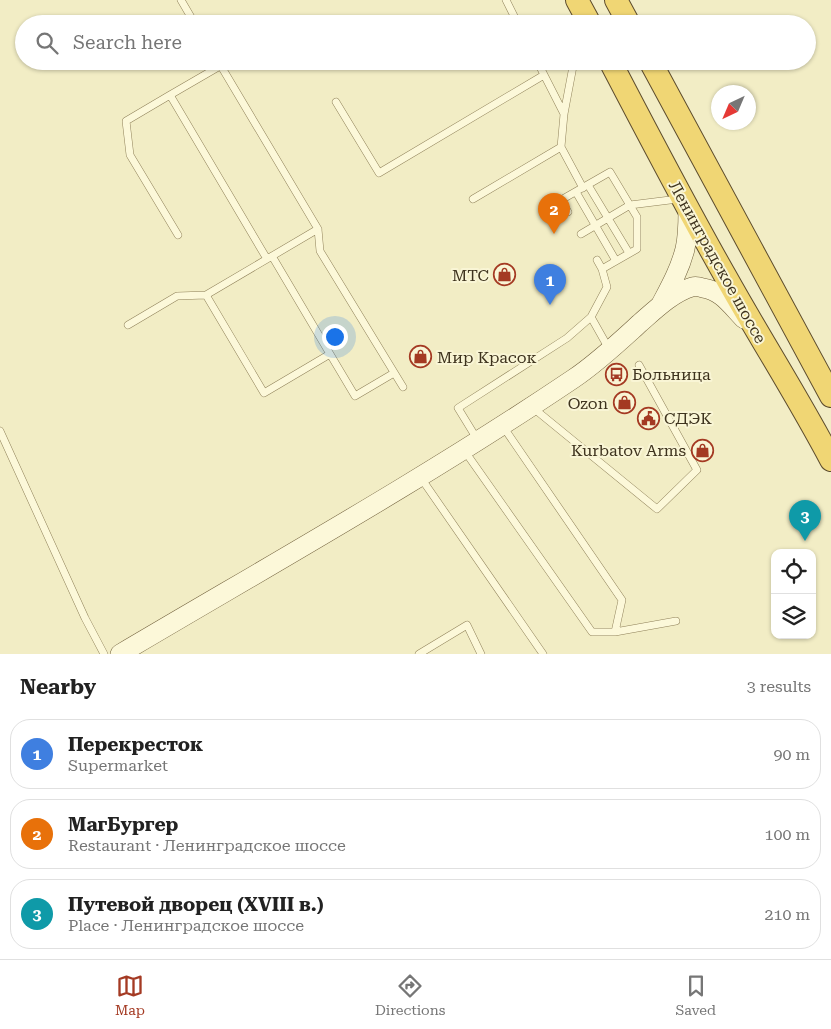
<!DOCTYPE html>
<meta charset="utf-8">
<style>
body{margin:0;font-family:"Roboto Serif",serif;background:#f2f2f2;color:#222}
.controls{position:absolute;right:15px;bottom:15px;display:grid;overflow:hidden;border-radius:10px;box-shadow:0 1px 4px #0004}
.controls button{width:45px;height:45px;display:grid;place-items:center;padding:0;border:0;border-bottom:1px solid #e0e0e0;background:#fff;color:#222;font:25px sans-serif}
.compass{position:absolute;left:711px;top:85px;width:45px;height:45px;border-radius:50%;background:#fff;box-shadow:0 1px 4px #0004;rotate:224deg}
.you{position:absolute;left:334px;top:336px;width:18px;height:18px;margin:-12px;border:4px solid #fff;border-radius:50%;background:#1a73e8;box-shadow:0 0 0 8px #1a73e833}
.badge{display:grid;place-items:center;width:32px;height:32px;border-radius:50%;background:#a43a23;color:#fff;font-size:16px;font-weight:700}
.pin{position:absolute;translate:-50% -41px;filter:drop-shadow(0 1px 2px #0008)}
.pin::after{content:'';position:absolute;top:26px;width:18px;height:15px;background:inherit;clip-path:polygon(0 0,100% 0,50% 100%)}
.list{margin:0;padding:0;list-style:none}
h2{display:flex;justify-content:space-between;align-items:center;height:65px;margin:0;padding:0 20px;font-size:21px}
h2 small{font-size:16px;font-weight:400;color:#767676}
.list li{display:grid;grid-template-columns:32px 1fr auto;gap:15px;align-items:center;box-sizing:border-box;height:70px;margin:0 10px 10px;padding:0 10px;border:1px solid #e0e0e0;border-radius:20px}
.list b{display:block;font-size:19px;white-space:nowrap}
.list p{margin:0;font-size:16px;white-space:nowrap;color:#767676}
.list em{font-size:16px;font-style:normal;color:#767676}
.icon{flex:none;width:28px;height:28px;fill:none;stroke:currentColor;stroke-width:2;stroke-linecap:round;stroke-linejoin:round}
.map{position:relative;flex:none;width:831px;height:654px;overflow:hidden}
.search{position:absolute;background:#fff;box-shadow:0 1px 4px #0004;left:15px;right:15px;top:15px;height:55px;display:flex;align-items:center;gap:12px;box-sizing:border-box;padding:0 18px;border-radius:28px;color:#767676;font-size:19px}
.sheet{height:305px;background:#fff}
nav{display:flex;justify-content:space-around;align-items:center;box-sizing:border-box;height:70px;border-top:1px solid #e0e0e0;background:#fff;font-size:14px;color:#767676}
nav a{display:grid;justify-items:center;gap:2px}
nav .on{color:#a43a23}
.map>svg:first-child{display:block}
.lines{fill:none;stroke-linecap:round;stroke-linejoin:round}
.service-casing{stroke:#8f8059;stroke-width:8}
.secondary-casing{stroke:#71603c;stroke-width:20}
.trunk-casing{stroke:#5d4c2d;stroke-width:24}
.service{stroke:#fcf8d9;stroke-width:7}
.secondary{stroke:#fcf8d9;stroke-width:19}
.trunk{stroke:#f0d674;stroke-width:22}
.labels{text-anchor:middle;stroke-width:4;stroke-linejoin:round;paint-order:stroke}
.street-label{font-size:16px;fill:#3e331e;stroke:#f9f5d5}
.poi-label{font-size:16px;fill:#3e331e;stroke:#f9f5d5;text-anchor:end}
</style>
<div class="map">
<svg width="831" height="654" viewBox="0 0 831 654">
<rect width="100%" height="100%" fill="#f2edc5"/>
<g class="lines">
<defs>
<path id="service" d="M181 0 195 24
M506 0 518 24
M218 61 318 229 320 251 403 387
M537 61 564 114
M574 61 564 114 561 147 583 188
M220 66 170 95 267 259
M170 95 126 121 130 155 178 235
M336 102 379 173 544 75
M588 185 629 253
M576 192 616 261
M473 199 561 147
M568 212 561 200 610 172 637 217V249L602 269 597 260
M581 234 630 205 678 199
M206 295 264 393 330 354 272 256
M591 317 609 349
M128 325 177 296 206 295 318 229
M330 354 355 396 394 373
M532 407 657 509 697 470 639 365
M502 425 622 600 615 632
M0 431 85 618 104 654
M477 439 458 408 567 338 591 317 607 287 602 269
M464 450 592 632H615L676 621
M421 478 543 654
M419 654 467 625 481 654"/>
<path id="secondary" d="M661 304C670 287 680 269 685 249 688 236 688 223 688 210
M120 654C272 564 426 478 573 379 597 363 618 343 640 323 655 310 672 293 692 287 696 286 700 287 703 288 721 290 732 307 744 319"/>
<path id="trunk" d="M577 0 590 24
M616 0 629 24
M610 61C648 134 686 207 727 279 761 340 799 399 831 460
M650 61 831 396"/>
</defs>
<use href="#service" class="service-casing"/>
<use href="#secondary" class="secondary-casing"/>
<use href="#trunk" class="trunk-casing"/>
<use href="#service" class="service"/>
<use href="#secondary" class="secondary"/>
<use href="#trunk" class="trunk"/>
</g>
<defs>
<symbol id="shop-ring" viewBox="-11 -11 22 22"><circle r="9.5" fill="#f9f5d5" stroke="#a43a23" stroke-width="1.5"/><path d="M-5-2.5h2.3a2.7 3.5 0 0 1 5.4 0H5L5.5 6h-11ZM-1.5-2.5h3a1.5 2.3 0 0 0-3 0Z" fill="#a43a23"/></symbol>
<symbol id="bus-ring" viewBox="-11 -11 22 22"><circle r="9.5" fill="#f9f5d5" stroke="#a43a23" stroke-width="1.5"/><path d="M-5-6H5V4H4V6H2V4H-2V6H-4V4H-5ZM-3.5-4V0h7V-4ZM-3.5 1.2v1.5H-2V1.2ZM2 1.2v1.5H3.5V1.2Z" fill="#a43a23"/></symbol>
<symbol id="civic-ring" viewBox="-11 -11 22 22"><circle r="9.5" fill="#f9f5d5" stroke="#a43a23" stroke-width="1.5"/><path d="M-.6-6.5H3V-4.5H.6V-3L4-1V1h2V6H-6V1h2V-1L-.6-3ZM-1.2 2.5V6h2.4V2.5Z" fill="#a43a23"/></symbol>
</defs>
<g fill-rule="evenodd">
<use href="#shop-ring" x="492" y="262" width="25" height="25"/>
<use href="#shop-ring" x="408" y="344" width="25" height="25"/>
<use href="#bus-ring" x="604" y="362" width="25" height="25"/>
<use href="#shop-ring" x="612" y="390" width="25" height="25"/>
<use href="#civic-ring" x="636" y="406" width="25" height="25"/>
<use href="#shop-ring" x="690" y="438" width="25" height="25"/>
</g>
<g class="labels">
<g class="street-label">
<text transform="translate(718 262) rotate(61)" y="6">Ленинградское шоссе</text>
</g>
<g class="poi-label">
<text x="489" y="281">МТС</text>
<text x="437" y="363" text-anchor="start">Мир Красок</text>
<text x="632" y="380" text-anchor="start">Больница</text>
<text x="608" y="409">Ozon</text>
<text x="664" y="424" text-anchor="start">СДЭК</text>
<text x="686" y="456">Kurbatov Arms</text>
</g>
</g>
</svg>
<div class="controls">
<button><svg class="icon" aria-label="locate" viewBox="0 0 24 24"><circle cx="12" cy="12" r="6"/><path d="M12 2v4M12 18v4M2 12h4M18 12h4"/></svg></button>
<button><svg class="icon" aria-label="layers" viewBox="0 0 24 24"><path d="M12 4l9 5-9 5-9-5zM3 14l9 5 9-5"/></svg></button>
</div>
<svg class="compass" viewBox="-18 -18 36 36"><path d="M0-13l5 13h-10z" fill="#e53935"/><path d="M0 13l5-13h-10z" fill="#767676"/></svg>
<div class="you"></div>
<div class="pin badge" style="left:550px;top:305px;background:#3f7fe0">1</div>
<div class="pin badge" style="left:554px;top:234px;background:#e8710a">2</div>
<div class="pin badge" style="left:805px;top:541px;background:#0f9aa8">3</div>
<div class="search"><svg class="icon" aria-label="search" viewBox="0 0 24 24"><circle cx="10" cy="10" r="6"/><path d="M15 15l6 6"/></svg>Search here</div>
</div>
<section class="sheet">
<h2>Nearby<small>3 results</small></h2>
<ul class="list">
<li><span class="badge" style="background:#3f7fe0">1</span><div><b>Перекресток</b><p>Supermarket</p></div><em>90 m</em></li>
<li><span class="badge" style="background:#e8710a">2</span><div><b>МагБургер</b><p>Restaurant · Ленинградское шоссе</p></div><em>100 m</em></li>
<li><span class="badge" style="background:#0f9aa8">3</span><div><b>Путевой дворец (XVIII в.)</b><p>Place · Ленинградское шоссе</p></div><em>210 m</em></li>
</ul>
</section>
<nav>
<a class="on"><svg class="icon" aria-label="map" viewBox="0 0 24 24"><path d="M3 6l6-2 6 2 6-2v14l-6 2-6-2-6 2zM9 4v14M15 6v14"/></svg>Map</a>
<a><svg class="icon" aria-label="directions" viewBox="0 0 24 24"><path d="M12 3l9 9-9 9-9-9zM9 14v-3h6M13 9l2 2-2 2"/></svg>Directions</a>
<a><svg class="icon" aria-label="saved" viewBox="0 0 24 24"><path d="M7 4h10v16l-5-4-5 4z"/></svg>Saved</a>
</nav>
